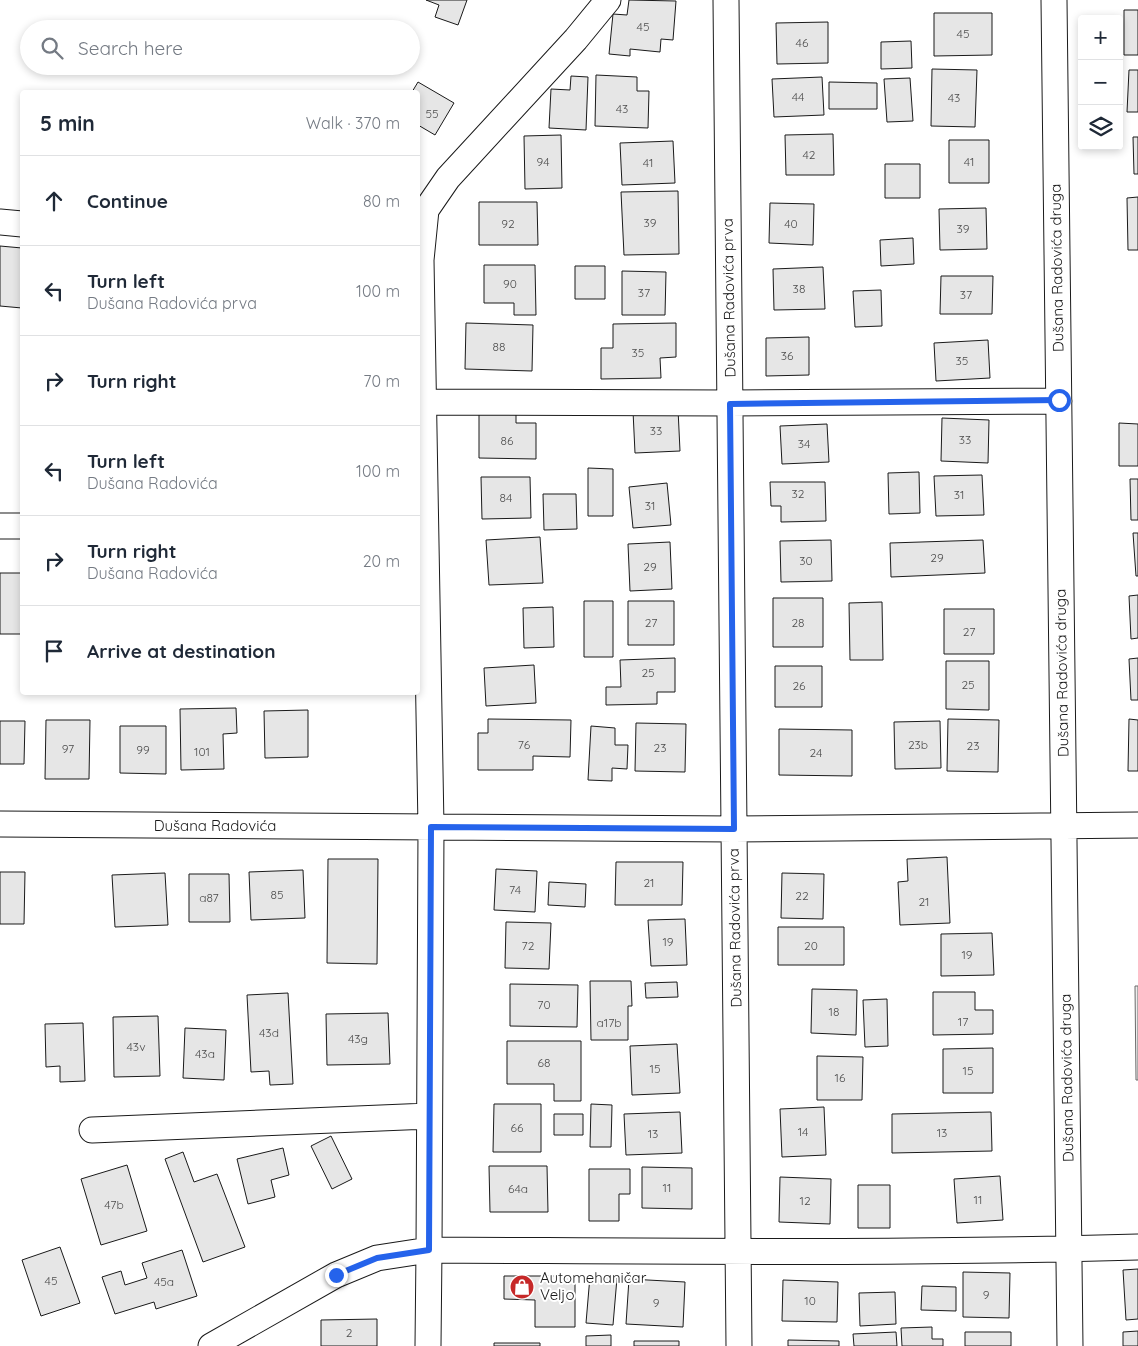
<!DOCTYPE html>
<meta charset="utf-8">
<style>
body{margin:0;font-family:Quicksand,sans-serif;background:#f6f6f7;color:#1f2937}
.controls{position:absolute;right:15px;top:15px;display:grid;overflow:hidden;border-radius:5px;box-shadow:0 2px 8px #0003}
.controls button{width:45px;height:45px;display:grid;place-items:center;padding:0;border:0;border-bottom:1px solid #e0e1e3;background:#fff;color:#1f2937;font:25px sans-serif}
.stop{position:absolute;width:15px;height:15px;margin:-11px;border:4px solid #2563eb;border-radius:50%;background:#fff}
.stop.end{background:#2563eb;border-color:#fff;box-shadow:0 1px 5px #0008}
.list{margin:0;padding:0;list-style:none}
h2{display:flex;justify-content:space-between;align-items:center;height:65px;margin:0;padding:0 20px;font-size:21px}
h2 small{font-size:16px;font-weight:400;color:#747a83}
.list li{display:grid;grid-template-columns:32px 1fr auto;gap:15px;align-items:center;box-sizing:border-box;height:90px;padding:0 20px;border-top:1px solid #e0e1e3}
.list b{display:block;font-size:19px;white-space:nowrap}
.list p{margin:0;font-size:16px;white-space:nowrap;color:#747a83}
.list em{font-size:16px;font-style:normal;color:#747a83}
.icon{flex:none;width:28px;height:28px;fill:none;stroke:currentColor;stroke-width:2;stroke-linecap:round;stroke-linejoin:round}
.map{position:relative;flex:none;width:1138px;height:1346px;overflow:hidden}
.search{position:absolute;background:#fff;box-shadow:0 2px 8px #0003;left:20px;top:20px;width:400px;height:55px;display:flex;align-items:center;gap:12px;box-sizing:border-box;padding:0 18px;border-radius:28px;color:#747a83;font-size:19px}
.panel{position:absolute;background:#fff;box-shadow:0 2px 8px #0003;left:20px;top:90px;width:400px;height:605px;border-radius:5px}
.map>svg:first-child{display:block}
.built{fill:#ededed;stroke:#6a6a6a}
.building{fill:#e6e6e6;stroke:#1a1a1a}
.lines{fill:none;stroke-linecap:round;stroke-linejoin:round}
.street-casing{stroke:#1a1a1a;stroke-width:27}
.street{stroke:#fff;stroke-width:25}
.route{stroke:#2563eb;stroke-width:6}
.labels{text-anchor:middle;stroke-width:4;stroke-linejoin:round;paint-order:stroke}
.number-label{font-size:12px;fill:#4d4d4d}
.street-label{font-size:15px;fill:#1a1a1a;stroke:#fff}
.poi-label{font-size:15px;fill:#1a1a1a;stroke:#fff;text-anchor:start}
</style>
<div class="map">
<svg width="1138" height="1346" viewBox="0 0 1138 1346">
<rect width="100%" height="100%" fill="#fff"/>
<path class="built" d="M1135 986H1138V1080H1136Z"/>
<path class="building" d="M426 0H467L458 25 435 17 439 5Z
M629 0 676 1 673 40 661 39 660 52 630 49V56L609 54 613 14 627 15Z
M1124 10H1138V55H1124Z
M934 13H992V55L934 56Z
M828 22V63L777 64 776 23Z
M911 41 912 68 881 69V42Z
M261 66H293V70L261 68Z
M932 69 977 70 975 127 931 126Z
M1129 70H1138V112H1127Z
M596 75 637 77V91H649L648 128 595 126Z
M571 76 588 77 586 130 549 128 551 89 570 90Z
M822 77 824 115 774 117 772 79Z
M910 78 913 121 887 122 884 79Z
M418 82 454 103 435 135 418 125V92H412Z
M829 82 877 83V109H829Z
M833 134 834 175H786L785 135Z
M561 135 562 188 525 189 524 136Z
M1133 137H1138V174H1134Z
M949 140H989V183H949Z
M673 141 675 183 622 185 620 143Z
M885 164H920V198H885Z
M678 191 679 254 624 255 621 192Z
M1138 197V250H1128L1127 198Z
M479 202H537L538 245H479Z
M770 203 814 204 813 245 769 243Z
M986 208 987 249 940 250 939 209Z
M913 238 914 264 881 266 880 240Z
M0 246 22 248V308L0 306Z
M484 265H535L536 315H514V303H484Z
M575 266H605V299H575Z
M823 267 825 309 774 310 773 269Z
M622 271 666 272 665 315H622Z
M941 276H993L992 314H940Z
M881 290 882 326 855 327 853 291Z
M466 323 533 325 532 371 465 369Z
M676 323V357L660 358 661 378 601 379V348H613V324Z
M809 337V375L766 376V338Z
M988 340 990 378 936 381 934 343Z
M678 409 680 451 635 453 633 411Z
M479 413 516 414V423H536V459L479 458Z
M942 418 989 420 988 463 941 461Z
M1119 423 1138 424V466H1119Z
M827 424 829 462 782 464 780 426Z
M588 468 613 469V516H588Z
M919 472 920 513 889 514 888 473Z
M982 475 984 515 936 516 934 476Z
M481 477H530L531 518 482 519Z
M1130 479H1138V520H1131Z
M770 482H825L826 521 781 522V506H771Z
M667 483 671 525 633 528 629 487Z
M543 494H576L577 529 544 530Z
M1133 533H1138V576H1136Z
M540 537 543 583 489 585 486 540Z
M831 540 832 581 781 582 780 541Z
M983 540 985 573 891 577 890 543Z
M670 542 672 589 630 591 628 544Z
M0 573H22V634H0Z
M1138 595V638L1131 639 1129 596Z
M773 598H823V647H773Z
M584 601H613V657H584Z
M628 601H674V645H628Z
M882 602 883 660H850L849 603Z
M553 607 554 647 524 648 523 608Z
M944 609H994V654H944Z
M675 658V692H657V704L606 705V687H621L620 660Z
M1138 658V700H1131L1129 659Z
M946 661H989V710L946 709Z
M534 665 536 703 486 706 484 668Z
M775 666H822V707H775Z
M236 708 237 733 223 734 224 769 181 770 180 709Z
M308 710V757L265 758 264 711Z
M488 719 571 720 570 757 533 756V770H478V733H488Z
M948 719 999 720 998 772 947 771Z
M1129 719 1138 720V771H1128Z
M46 720H90L89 779H45Z
M0 721H25L24 764H0Z
M940 721 941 768 895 769 894 722Z
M636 723 686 724 685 772 635 771Z
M120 726H166V774L120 773Z
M591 726 615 728V745H628L627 769 612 768V781L588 780Z
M779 729 852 730V776L779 775Z
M947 857 950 923 900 925 898 882 908 881 907 859Z
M328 859H378L377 964 327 963Z
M616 862H683L682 905H615Z
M496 869 537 871 535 912 494 910Z
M303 870 305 918 251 920 249 872Z
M0 872H25L24 924H0Z
M165 873 168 925 115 927 112 875Z
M782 873 824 874 823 919 781 918Z
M189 874H229L230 922H189Z
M549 882 586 884 585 907 548 905Z
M685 919 687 965 651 966 648 920Z
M506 922 551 923 549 969 505 968Z
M778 927H844V965H778Z
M992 933 994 975 941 976V934Z
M590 981H631L632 1006H628V1040H591Z
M677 982 678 997 646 998 645 983Z
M510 984 578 985 577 1027 510 1026Z
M812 989 857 990 856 1035 811 1033Z
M933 992H975V1010H993V1034L933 1035Z
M288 993 293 1084 270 1085 269 1071 251 1072 247 995Z
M887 999 888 1046 865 1047 863 1000Z
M388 1013 390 1064 327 1065 326 1014Z
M158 1016 160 1076 114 1077 113 1017Z
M83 1023 85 1081 60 1082V1066L46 1067 45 1024Z
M185 1028 226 1030 224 1080 183 1078Z
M507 1041H581V1101H554V1084H507Z
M677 1044 680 1093 632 1095 630 1046Z
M993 1048V1093H943V1049Z
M817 1056 863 1057 862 1100H817Z
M494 1104H541V1152H493Z
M591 1104 612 1105 611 1147H590Z
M824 1107 826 1155 782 1157 780 1109Z
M680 1112 682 1153 626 1155 624 1114Z
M991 1112 992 1151 892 1153V1114Z
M554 1114H583V1135H554Z
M331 1136 352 1179 332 1189 311 1146Z
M283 1148 289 1175 271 1180 275 1197 248 1204 237 1159Z
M183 1152 194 1182 217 1174 245 1247 203 1262 165 1159Z
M127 1165 147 1231 101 1245 81 1179Z
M489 1166H547L548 1212H490Z
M642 1167 692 1168V1209L642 1208Z
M589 1169H630V1194H619V1221H589Z
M1000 1176 1003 1220 957 1223 954 1179Z
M780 1177 831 1179 830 1224 779 1222Z
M858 1185H890V1228H858Z
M60 1247 80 1303 41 1316 22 1260Z
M182 1250 197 1296 156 1309 154 1302 115 1314 102 1277 121 1271 125 1285 147 1278 142 1263Z
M1138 1269V1319L1126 1320 1123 1270Z
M963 1272 1010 1273 1009 1318 963 1317Z
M504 1276H575V1327H535V1300L504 1299Z
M590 1276 617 1278 613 1325 586 1323Z
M629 1279 685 1282 683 1327 626 1324Z
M783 1280 838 1282 837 1322 782 1321Z
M922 1286 956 1287V1311L921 1310Z
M895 1292 896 1324 860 1326 859 1293Z
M377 1319V1346H321V1320Z
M932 1327V1339H943V1346H902L901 1328Z
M1138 1331V1346H1123V1332Z
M896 1332 897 1346H854L853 1334Z
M965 1332H1011V1346H965Z
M611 1335V1346H586V1336Z
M788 1340 839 1341V1346H788Z
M634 1341H679V1346H634Z
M494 1343H540V1346H494Z"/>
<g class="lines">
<defs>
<path id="street" d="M726 0 739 1346
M1054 0 1070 1346
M0 222 22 224
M425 402 730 403 1059 401
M0 526H22
M0 824 734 829 1138 825
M92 1130 429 1116
M211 1346 336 1275 377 1258 429 1250 431 827 421 260 426 210 448 178 576 39 608 0
M428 1346 429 1250C665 1251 902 1254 1138 1247"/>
</defs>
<use href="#street" class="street-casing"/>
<use href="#street" class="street"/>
</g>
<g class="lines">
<path class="route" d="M336 1275 377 1258 429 1250 431 827 734 829 730 404 1059 400"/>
</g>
<defs>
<symbol id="shop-disc" viewBox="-11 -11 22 22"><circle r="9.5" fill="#c62828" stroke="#fff"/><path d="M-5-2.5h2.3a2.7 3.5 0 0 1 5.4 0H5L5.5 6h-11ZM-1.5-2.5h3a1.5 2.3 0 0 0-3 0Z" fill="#fff"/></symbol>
</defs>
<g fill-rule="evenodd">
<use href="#shop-disc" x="508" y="1273" width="28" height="28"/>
</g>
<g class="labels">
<g class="number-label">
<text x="643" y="31">45</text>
<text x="963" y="38">45</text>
<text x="802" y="47">46</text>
<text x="798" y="101">44</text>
<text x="954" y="102">43</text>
<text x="622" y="113">43</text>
<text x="432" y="118">55</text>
<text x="809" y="159">42</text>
<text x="543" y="166">94</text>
<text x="969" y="166">41</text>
<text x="648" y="167">41</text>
<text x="650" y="227">39</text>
<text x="508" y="228">92</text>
<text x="791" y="228">40</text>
<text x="963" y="233">39</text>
<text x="510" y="288">90</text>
<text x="799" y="293">38</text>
<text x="644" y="297">37</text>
<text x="966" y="299">37</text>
<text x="499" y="351">88</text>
<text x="638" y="357">35</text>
<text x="787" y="360">36</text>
<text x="962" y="365">35</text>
<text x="656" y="435">33</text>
<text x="965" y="444">33</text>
<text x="507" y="445">86</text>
<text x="804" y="448">34</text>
<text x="798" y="498">32</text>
<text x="959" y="499">31</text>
<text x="506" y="502">84</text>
<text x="650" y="510">31</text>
<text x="937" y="562">29</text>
<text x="806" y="565">30</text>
<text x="650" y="571">29</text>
<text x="651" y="627">27</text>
<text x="798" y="627">28</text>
<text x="969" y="636">27</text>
<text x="648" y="677">25</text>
<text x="968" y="689">25</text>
<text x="799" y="690">26</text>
<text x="524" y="749">76</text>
<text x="918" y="749">23b</text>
<text x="973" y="750">23</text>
<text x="660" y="752">23</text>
<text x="68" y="753">97</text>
<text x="143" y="754">99</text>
<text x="202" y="756">101</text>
<text x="816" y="757">24</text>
<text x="649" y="887">21</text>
<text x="515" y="894">74</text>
<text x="277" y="899">85</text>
<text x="802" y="900">22</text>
<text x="209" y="902">a87</text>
<text x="924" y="906">21</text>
<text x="668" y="946">19</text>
<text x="528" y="950">72</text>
<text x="811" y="950">20</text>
<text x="967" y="959">19</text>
<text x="544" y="1009">70</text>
<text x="834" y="1016">18</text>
<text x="963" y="1026">17</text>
<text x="609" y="1027">a17b</text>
<text x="269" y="1037">43d</text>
<text x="358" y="1043">43g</text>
<text x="136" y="1051">43v</text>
<text x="205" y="1058">43a</text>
<text x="544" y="1067">68</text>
<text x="655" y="1073">15</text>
<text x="968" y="1075">15</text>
<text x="840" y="1082">16</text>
<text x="517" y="1132">66</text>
<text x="803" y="1136">14</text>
<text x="942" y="1137">13</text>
<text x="653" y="1138">13</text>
<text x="667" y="1192">11</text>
<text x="518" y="1193">64a</text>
<text x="978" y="1204">11</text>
<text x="805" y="1205">12</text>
<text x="114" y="1209">47b</text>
<text x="51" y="1285">45</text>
<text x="164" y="1286">45a</text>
<text x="986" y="1299">9</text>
<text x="810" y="1305">10</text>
<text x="656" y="1307">9</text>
<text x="349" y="1337">2</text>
</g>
<g class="street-label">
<text transform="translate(1057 268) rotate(-91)" y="5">Dušana Radovića druga</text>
<text transform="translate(729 298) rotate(-91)" y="5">Dušana Radovića prva</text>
<text transform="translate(1062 673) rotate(-91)" y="5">Dušana Radovića druga</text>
<text x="215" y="831">Dušana Radovića</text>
<text transform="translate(735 928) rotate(-91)" y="5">Dušana Radovića prva</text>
<text transform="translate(1067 1078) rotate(-91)" y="5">Dušana Radovića druga</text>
</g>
<g class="poi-label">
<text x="540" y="1283">Automehaničar<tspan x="540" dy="17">Veljo</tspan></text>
</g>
</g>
</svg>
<div class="controls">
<button>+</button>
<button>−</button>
<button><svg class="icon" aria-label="layers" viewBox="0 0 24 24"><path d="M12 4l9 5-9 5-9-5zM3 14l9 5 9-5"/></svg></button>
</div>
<div class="stop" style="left:1059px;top:400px"></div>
<div class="stop end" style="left:336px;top:1275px"></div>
<div class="search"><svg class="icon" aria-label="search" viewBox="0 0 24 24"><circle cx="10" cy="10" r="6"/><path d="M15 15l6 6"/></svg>Search here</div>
<section class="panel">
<h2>5 min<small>Walk · 370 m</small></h2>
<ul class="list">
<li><svg class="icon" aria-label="ahead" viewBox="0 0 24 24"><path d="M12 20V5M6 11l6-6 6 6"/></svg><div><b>Continue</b></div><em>80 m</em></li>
<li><svg class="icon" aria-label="left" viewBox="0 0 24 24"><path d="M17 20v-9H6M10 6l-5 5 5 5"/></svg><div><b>Turn left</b><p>Dušana Radovića prva</p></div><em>100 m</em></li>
<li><svg class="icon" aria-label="right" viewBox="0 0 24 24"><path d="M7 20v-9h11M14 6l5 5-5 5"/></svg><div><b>Turn right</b></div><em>70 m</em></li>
<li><svg class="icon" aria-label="left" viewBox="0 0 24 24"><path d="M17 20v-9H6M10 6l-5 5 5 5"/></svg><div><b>Turn left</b><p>Dušana Radovića</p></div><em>100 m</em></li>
<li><svg class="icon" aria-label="right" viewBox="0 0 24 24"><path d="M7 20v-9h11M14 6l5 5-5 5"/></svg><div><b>Turn right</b><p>Dušana Radovića</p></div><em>20 m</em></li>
<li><svg class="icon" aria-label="arrive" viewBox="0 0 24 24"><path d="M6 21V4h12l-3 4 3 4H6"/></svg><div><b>Arrive at destination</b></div></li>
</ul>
</section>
</div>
